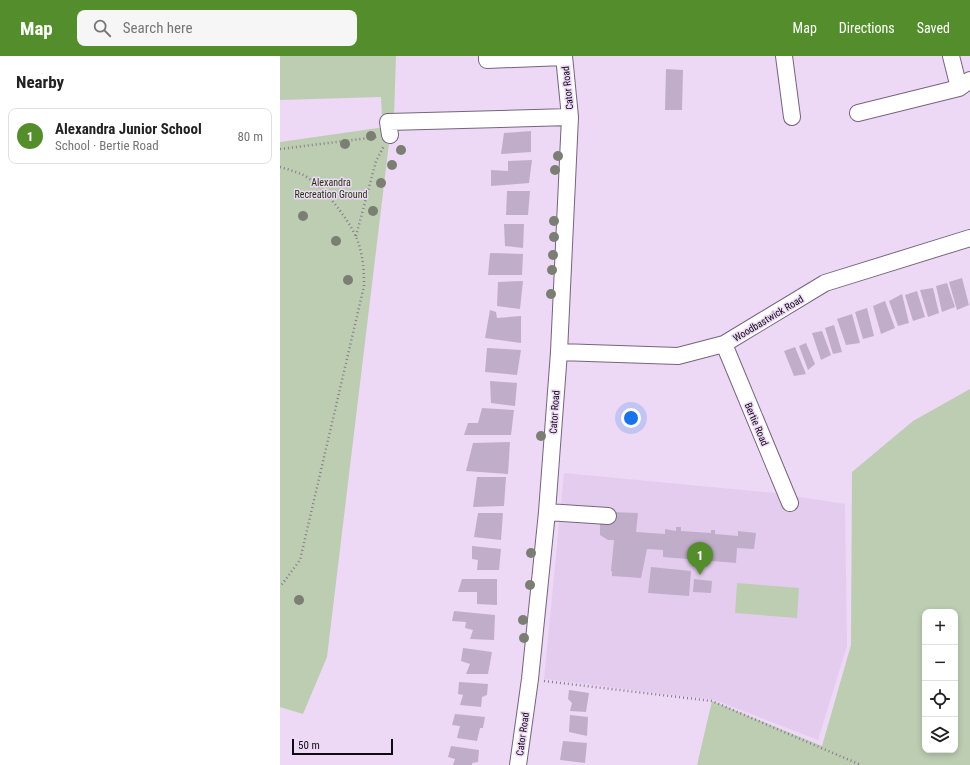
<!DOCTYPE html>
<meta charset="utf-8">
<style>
body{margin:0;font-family:"Roboto Condensed",sans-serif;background:#f6f6f6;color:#222}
.controls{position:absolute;right:12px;bottom:12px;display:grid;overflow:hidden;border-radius:8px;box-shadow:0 2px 6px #0003}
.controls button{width:36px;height:36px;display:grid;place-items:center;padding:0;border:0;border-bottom:1px solid #e0e0e0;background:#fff;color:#222;font:20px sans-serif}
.scale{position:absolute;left:12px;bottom:10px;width:101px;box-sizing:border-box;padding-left:4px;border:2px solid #100a13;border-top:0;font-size:11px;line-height:14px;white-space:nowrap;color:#100a13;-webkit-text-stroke:3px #edd9f6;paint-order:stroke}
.you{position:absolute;left:351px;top:362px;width:14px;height:14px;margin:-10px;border:3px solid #fff;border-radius:50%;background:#1a73e8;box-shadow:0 0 0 6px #1a73e833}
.badge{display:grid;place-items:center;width:26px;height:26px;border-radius:50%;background:#548e2c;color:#fff;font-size:13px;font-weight:700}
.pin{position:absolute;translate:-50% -33px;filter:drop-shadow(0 1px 2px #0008)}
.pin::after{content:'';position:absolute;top:21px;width:14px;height:12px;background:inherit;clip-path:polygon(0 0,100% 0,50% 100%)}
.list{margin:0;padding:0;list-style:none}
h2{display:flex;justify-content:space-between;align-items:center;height:52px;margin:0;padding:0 16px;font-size:17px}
h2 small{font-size:13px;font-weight:400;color:#767676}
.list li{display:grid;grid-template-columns:26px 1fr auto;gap:12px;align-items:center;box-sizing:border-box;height:56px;margin:0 8px 8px;padding:0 8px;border:1px solid #e0e0e0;border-radius:8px}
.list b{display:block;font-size:15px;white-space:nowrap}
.list p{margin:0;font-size:13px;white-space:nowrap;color:#767676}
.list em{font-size:13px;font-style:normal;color:#767676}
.icon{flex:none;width:22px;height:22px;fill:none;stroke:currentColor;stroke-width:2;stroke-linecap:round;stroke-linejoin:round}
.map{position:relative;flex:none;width:690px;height:709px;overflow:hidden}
header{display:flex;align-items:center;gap:24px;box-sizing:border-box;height:56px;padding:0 20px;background:#548e2c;color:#fff}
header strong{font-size:19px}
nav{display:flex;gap:22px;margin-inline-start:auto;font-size:14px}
.search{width:280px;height:36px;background:#f6f6f6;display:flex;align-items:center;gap:10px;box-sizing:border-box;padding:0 14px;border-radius:8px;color:#767676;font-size:15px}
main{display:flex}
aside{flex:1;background:#fff}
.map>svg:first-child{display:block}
.built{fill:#e4ccef}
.green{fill:#bccdb2;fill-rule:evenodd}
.building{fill:#c0adc9}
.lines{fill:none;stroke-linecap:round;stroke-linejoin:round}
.minor-casing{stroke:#76647e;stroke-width:18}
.path{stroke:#87798d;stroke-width:2.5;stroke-dasharray:1 3;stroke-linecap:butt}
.minor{stroke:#fff;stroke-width:16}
.tree{fill:#7b7e73}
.labels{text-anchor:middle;stroke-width:3;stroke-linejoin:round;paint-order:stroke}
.street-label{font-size:10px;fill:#100a13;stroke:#edd9f6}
.park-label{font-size:10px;fill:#1d3407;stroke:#edd9f6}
</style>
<header>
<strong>Map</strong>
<div class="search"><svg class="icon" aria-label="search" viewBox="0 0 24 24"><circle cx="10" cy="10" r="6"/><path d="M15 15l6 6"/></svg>Search here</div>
<nav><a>Map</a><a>Directions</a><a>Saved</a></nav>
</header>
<main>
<aside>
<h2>Nearby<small></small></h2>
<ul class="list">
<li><span class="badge">1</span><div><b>Alexandra Junior School</b><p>School · Bertie Road</p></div><em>80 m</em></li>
</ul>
</aside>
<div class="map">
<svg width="690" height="709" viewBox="0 0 690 709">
<rect width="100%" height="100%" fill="#edd9f6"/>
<path class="built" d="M284 417 494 437 565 448 567 590 538 684 435 644 264 623Z"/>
<path class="green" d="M0 0H116L114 61H102L101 41 0 44Z
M105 71 110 79 47 601 23 658 0 651V86Z
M690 333V709H417L432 645 542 690 571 589 572 416 633 365ZM645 556H675V694H645Z
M457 527 519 532 517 562 455 557Z"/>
<path class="building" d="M386 13 403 14 402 54H385Z
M251 75V96L221 98 224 77Z
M252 104 249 127 211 130V114L228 115V105Z
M227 135H250L248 159H226Z
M224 168H244L243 192 225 190Z
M210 197 243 198 242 219H208Z
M682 222 689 249 677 254 669 226Z
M243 225 240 253 217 250 218 226Z
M667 227 675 251 662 256 656 230Z
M653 232 659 257 648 261 640 234Z
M637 235 645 261 633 265 625 239Z
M622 238 629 267 618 270 609 245Z
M605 245 615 272 601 278 593 250Z
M587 252 594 280 583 283 575 256Z
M210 254 216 256 217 262 241 260V287L205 282Z
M572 258 580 287 566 289 557 263Z
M554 269 562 296 553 298 545 272Z
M542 275 551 299 541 304 532 277Z
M526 287 535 308 528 314 519 290Z
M515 291 526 318 514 320 504 295Z
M207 292 241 294 237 319 205 316Z
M210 325 237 327 235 350 211 347Z
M202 352 234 354 231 379H184L188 367H198Z
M230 386 228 418 186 415 193 387Z
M197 421H226L224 450 193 451Z
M331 456 358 457 356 476 385 478V473L396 475V471H401V475L431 477V474H435V478L458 480V475L476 477 474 493 457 492 456 507 383 501V494L367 493 361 522 332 520V515H331L334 484H328L320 479V467H328V469H330Z
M198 457H223L221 484 194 481Z
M192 490 221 493 219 514H197L198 504 192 503Z
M371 511 411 515 409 540 368 537Z
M182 523H217V549L197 548V536H178Z
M414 523 432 525 431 537 413 536Z
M174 555 215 559 214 584 190 583 193 574 185 572 186 566 172 565Z
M183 592 212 596 208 618H186L190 608 181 605Z
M179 626 208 628 207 639 202 641 201 651 180 649 183 639 178 638Z
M289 634 309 637 306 656 290 655 292 647 288 643Z
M175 658 205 661 203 672H200L197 685 177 682 180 670 172 669Z
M290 659 308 661 307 680 289 676Z
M283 685 307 687 305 707 280 704Z
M171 690 199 694 198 706 192 707V709H173L175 703 168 701Z"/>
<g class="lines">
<defs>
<path id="minor" d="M207 0V4L284 1
M504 0 512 61
M671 0 679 32
M578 57 679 32 690 24
M110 79 108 66 290 61
M444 288 510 447
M279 296 398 300 444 288 545 227 690 182
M267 456 328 460
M238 709 250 623 267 456 279 296 290 61 284 0"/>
</defs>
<use href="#minor" class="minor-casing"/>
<path class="path" d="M0 93 97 81
M0 111C7 113 14 115 21 118 40 126 68 162 76 181 83 197 84 213 84 230L20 504 0 531
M76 180 96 105 104 90
M264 625 432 645 581 709"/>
<use href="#minor" class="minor"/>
</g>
<g class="tree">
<circle cx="91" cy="80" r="5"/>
<circle cx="65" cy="88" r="5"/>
<circle cx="121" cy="94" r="5"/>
<circle cx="278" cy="100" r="5"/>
<circle cx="112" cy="109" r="5"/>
<circle cx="275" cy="114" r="5"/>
<circle cx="101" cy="127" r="5"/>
<circle cx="93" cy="155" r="5"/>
<circle cx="23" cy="160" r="5"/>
<circle cx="274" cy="165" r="5"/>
<circle cx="274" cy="181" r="5"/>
<circle cx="56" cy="185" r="5"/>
<circle cx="273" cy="199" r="5"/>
<circle cx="272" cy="214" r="5"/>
<circle cx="68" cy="224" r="5"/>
<circle cx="271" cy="238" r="5"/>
<circle cx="261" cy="380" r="5"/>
<circle cx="251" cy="497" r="5"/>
<circle cx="250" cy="529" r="5"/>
<circle cx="19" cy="544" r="5"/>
<circle cx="243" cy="564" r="5"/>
<circle cx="244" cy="582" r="5"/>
</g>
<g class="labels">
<g class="street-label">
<text transform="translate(287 32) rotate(-96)" y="4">Cator Road</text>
<text transform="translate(488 262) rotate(-31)" y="4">Woodbastwick Road</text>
<text transform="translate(274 356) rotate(-86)" y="4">Cator Road</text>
<text transform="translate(477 368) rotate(67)" y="4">Bertie Road</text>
<text transform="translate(242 678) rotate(-82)" y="4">Cator Road</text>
</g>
<g class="park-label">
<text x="51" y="130">Alexandra<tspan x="51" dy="12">Recreation Ground</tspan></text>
</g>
</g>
</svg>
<div class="controls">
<button>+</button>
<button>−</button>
<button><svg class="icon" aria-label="locate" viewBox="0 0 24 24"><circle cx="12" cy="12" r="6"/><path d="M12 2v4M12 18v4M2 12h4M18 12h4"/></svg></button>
<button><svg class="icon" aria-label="layers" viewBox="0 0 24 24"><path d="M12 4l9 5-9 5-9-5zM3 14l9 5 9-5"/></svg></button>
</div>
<div class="scale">50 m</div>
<div class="you"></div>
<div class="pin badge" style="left:420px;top:519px">1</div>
</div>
</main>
